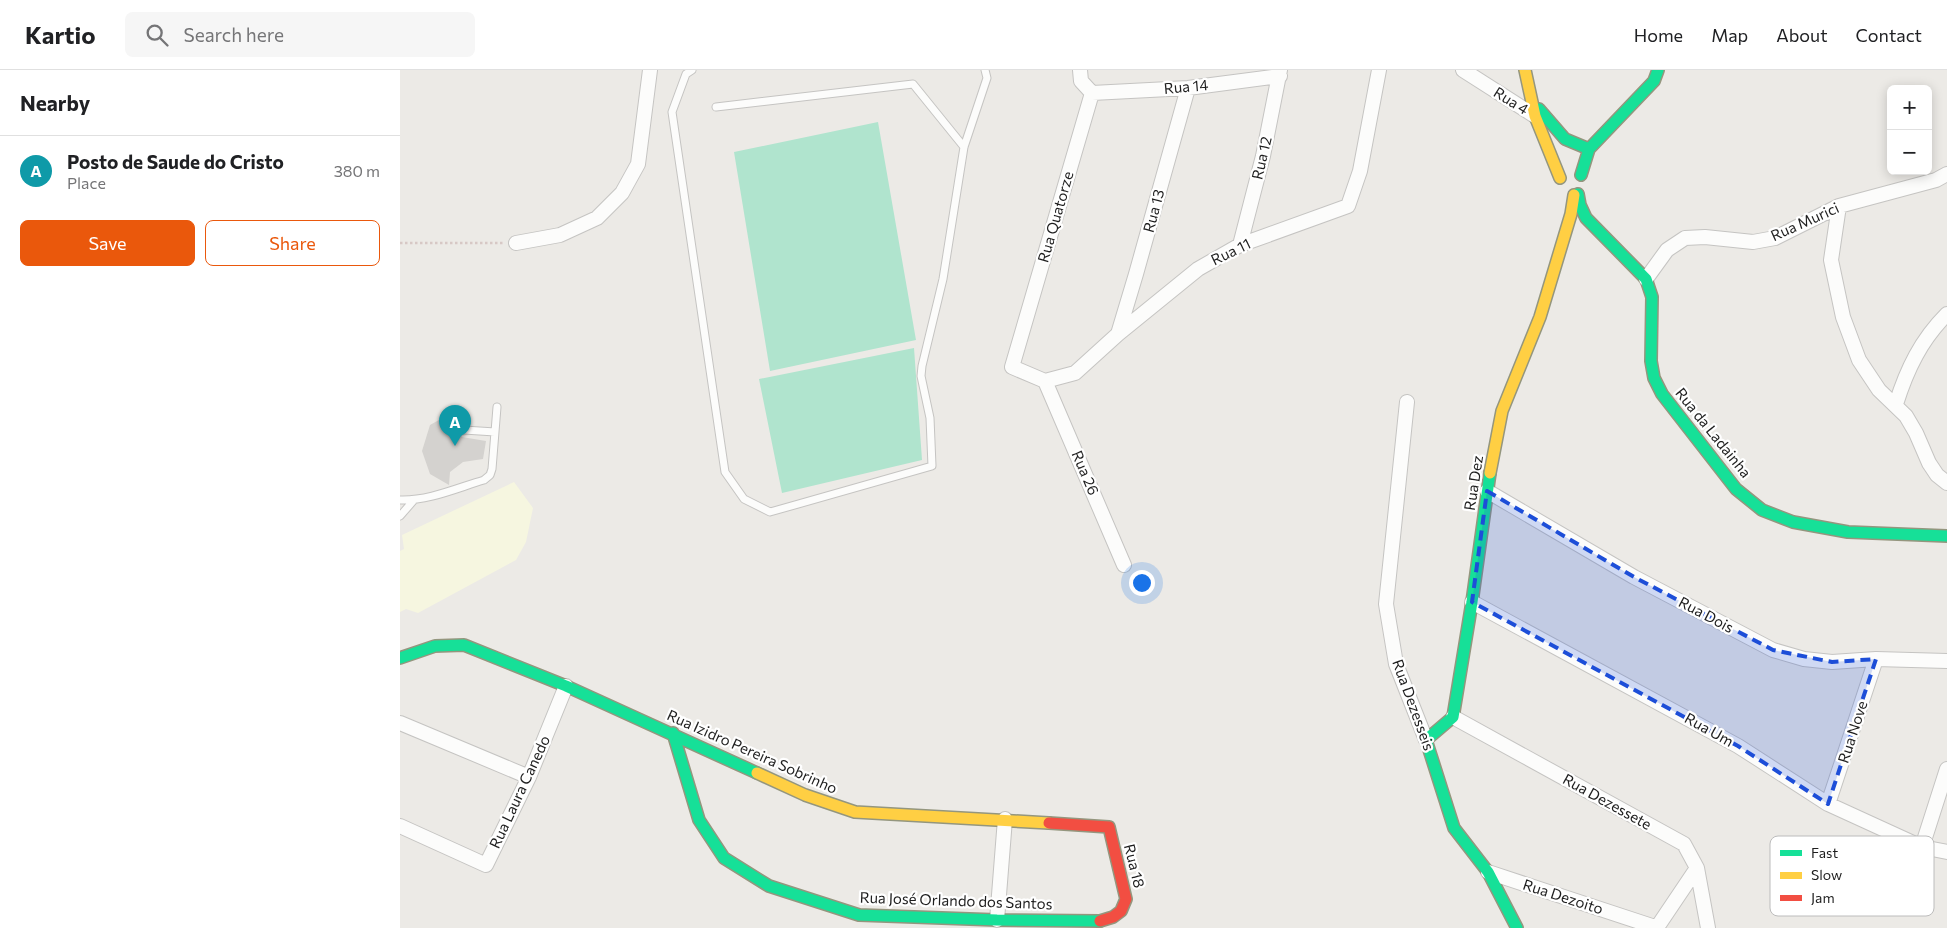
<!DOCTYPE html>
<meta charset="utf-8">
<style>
body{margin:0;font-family:Commissioner,sans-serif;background:#f6f6f6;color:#202124}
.controls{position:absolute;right:15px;top:15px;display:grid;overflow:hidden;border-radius:8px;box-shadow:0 2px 12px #0003}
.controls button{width:45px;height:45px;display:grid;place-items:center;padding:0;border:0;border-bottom:1px solid #e0e0e0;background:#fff;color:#202124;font:25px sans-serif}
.you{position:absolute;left:741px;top:512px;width:18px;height:18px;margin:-12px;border:4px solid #fff;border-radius:50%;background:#1a73e8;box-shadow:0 0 0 8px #1a73e833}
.badge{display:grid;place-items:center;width:32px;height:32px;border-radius:50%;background:#ea580c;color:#fff;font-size:16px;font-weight:700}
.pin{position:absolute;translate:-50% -41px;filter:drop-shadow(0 1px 2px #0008)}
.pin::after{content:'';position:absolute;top:26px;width:18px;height:15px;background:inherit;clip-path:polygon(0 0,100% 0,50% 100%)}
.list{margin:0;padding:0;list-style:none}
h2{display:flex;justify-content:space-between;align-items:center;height:65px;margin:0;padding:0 20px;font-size:21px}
h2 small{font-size:16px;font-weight:400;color:#757577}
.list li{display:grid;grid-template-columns:32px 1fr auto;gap:15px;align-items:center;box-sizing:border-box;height:70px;padding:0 20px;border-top:1px solid #e0e0e0}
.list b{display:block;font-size:19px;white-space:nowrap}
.list p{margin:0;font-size:16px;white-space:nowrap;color:#757577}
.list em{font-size:16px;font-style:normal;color:#757577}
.actions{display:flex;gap:10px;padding:15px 20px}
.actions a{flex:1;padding:11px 0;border:1px solid #ea580c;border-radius:8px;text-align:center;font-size:18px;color:#ea580c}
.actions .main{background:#ea580c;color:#fff}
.icon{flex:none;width:28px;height:28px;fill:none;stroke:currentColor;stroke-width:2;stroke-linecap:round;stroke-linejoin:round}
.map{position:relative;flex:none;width:1547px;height:858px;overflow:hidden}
header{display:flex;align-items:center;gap:30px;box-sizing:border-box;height:70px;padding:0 25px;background:#fff;border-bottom:1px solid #e0e0e0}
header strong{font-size:24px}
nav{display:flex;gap:28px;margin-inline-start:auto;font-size:18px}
.search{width:350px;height:45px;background:#f6f6f6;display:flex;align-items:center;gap:12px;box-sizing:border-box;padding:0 18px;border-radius:8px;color:#757577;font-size:19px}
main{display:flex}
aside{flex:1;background:#fff}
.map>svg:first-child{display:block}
.education{fill:#f6f6e0}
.pitch{fill:#b0e4ce}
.building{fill:#d4d2cf}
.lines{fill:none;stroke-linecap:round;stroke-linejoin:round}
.lane-casing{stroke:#c5c4c2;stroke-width:9}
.street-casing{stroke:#c5c4c2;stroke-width:16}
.fast-casing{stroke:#94967e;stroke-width:14}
.slow-casing{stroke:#94967e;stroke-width:14}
.jam-casing{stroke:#94967e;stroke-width:14}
.path{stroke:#d7c8c5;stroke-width:2.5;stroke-dasharray:2.5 2.5;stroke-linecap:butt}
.lane{stroke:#fcfcfb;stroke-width:7}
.street{stroke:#fcfcfb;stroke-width:14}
.fast{stroke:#16e098;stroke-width:11}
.slow{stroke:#ffcf43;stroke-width:11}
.jam{stroke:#f24e42;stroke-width:11}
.marked{fill:#1d4ed8;fill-opacity:0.2;stroke:#1d4ed8;stroke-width:4;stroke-dasharray:10 6;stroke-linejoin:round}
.labels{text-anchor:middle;stroke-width:4.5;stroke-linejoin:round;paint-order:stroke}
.street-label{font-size:15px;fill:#1e1e1e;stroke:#fff}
.key{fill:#fff;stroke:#bcbcbc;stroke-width:1}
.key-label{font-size:14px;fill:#1e1e1e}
</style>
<header>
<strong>Kartio</strong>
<div class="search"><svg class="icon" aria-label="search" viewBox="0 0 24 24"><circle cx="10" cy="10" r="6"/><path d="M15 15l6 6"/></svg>Search here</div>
<nav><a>Home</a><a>Map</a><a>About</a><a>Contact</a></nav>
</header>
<main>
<aside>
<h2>Nearby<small></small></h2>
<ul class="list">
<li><span class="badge" style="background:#0f9aa8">A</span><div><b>Posto de Saude do Cristo</b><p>Place</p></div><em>380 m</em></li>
</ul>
<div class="actions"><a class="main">Save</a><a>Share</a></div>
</aside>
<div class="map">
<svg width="1547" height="858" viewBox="0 0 1547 858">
<rect width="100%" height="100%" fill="#eceae6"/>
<path class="education" d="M114 412 133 438 126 472 116 490 18 543 6 539 0 542V481L4 479 2 465Z"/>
<path class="pitch" d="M478 52 516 270 370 301 334 82Z
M514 278 522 390 382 423 359 309Z"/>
<path class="building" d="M48 345 62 367 86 371 83 389 63 392 50 402 49 415 30 404 22 381 30 355Z"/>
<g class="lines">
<defs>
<path id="lane" d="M292 0 286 4 272 42 325 402 344 429 370 442 532 396 530 348 521 306 522 296 543 209 564 77 587 8 585 0
M316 37 513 14 564 77
M64 360 95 362
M0 430C28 431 57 418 84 410L90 405 92 399 97 337
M0 446 14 430"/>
<path id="street" d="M680 0 681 11 692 23 612 297 645 311 675 303 718 264 798 199 840 175 948 136 960 101 979 0
M1063 0 1135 46
M692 23 788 18 880 6
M1439 136 1431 190 1443 247 1459 290 1479 320 1506 346 1516 363 1529 393 1537 405 1547 413
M116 173 160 165 197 148 222 123 238 94 250 0
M840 175 863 86 880 0
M1246 209 1267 180 1285 168 1305 167 1353 172 1375 168 1439 136 1536 110 1547 104
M718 264 736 204 788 18
M645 311 724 495
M1007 332 986 534 996 594 1026 670
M1496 334C1507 299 1521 270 1547 244
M1087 421 1234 507 1373 580 1404 589 1432 592 1476 589 1547 591
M1072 532 1338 676 1428 734 1522 777 1547 782
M1053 647 1284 774 1297 798 1308 858
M0 653 129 707
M1428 734 1476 589
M0 756 86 795 129 707 166 616
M1522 777 1547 699
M1088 802 1255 857 1260 853 1297 798
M597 850 605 749"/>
<path id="fast" d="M1139 39 1165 69 1189 79
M1181 105 1189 79 1254 11 1258 0
M1178 124 1180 135 1186 148 1246 209 1252 227 1251 291 1254 308 1262 324 1336 419 1362 440 1393 452 1448 462 1547 466
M1090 403 1072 532 1053 647 1026 670 1054 758 1088 802 1117 858
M0 588 35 576 64 575 166 616 357 703
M273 663 299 750 324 788 369 816 459 845 597 850 700 851"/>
<path id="slow" d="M1125 0 1135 46 1160 108
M1090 403 1102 341 1140 247 1171 144 1174 125
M357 703 405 725 455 742 649 753"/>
<path id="jam" d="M649 753 709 757 726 829 721 841 713 847 700 851"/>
</defs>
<use href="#lane" class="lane-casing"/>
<use href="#street" class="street-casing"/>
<use href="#fast" class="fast-casing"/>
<use href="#slow" class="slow-casing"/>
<use href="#jam" class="jam-casing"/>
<path class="path" d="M0 173H105"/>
<use href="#lane" class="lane"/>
<use href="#street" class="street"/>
<use href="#fast" class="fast"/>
<use href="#slow" class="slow"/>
<use href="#jam" class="jam"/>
</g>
<path class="marked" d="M1087 421 1234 507 1373 580 1432 592 1476 589 1428 734 1338 676 1072 532Z"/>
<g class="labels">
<g class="street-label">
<text transform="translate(786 17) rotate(-5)" y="5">Rua 14</text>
<text transform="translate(1111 31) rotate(32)" y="5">Rua 4</text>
<text transform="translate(862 88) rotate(-77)" y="5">Rua 12</text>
<text transform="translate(754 141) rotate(-75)" y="5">Rua 13</text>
<text transform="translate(656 147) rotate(-74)" y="5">Rua Quatorze</text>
<text transform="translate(1405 152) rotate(-24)" y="5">Rua Murici</text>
<text transform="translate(831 182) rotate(-26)" y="5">Rua 11</text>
<text transform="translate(1313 363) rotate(51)" y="5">Rua da Ladainha</text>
<text transform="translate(685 403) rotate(67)" y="5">Rua 26</text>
<text transform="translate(1074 413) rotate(-81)" y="5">Rua Dez</text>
<text transform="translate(1306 545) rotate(28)" y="5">Rua Dois</text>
<text transform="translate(1013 635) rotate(70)" y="5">Rua Dezesseis</text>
<text transform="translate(1309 660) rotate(29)" y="5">Rua Um</text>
<text transform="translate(1453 662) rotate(-72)" y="5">Rua Nove</text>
<text transform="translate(352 682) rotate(24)" y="5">Rua Izidro Pereira Sobrinho</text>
<text transform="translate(120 722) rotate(-65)" y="5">Rua Laura Canedo</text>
<text transform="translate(1207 732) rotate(29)" y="5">Rua Dezessete</text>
<text transform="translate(734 796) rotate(76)" y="5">Rua 18</text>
<text transform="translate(1163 827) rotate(18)" y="5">Rua Dezoito</text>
<text transform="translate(556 831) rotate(2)" y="5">Rua José Orlando dos Santos</text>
</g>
</g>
<rect x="1370" y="766" width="164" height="80" rx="8" class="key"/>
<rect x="1380" y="780" width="22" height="6" fill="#16e098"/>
<rect x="1380" y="802" width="22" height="7" fill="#ffcf43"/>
<rect x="1380" y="825" width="22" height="6" fill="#f24e42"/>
<g class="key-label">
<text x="1411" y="788">Fast</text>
<text x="1411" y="810">Slow</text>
<text x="1411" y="833">Jam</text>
</g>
</svg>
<div class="controls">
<button>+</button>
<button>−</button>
</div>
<div class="you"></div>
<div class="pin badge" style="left:55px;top:376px;background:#0f9aa8">A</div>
</div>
</main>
